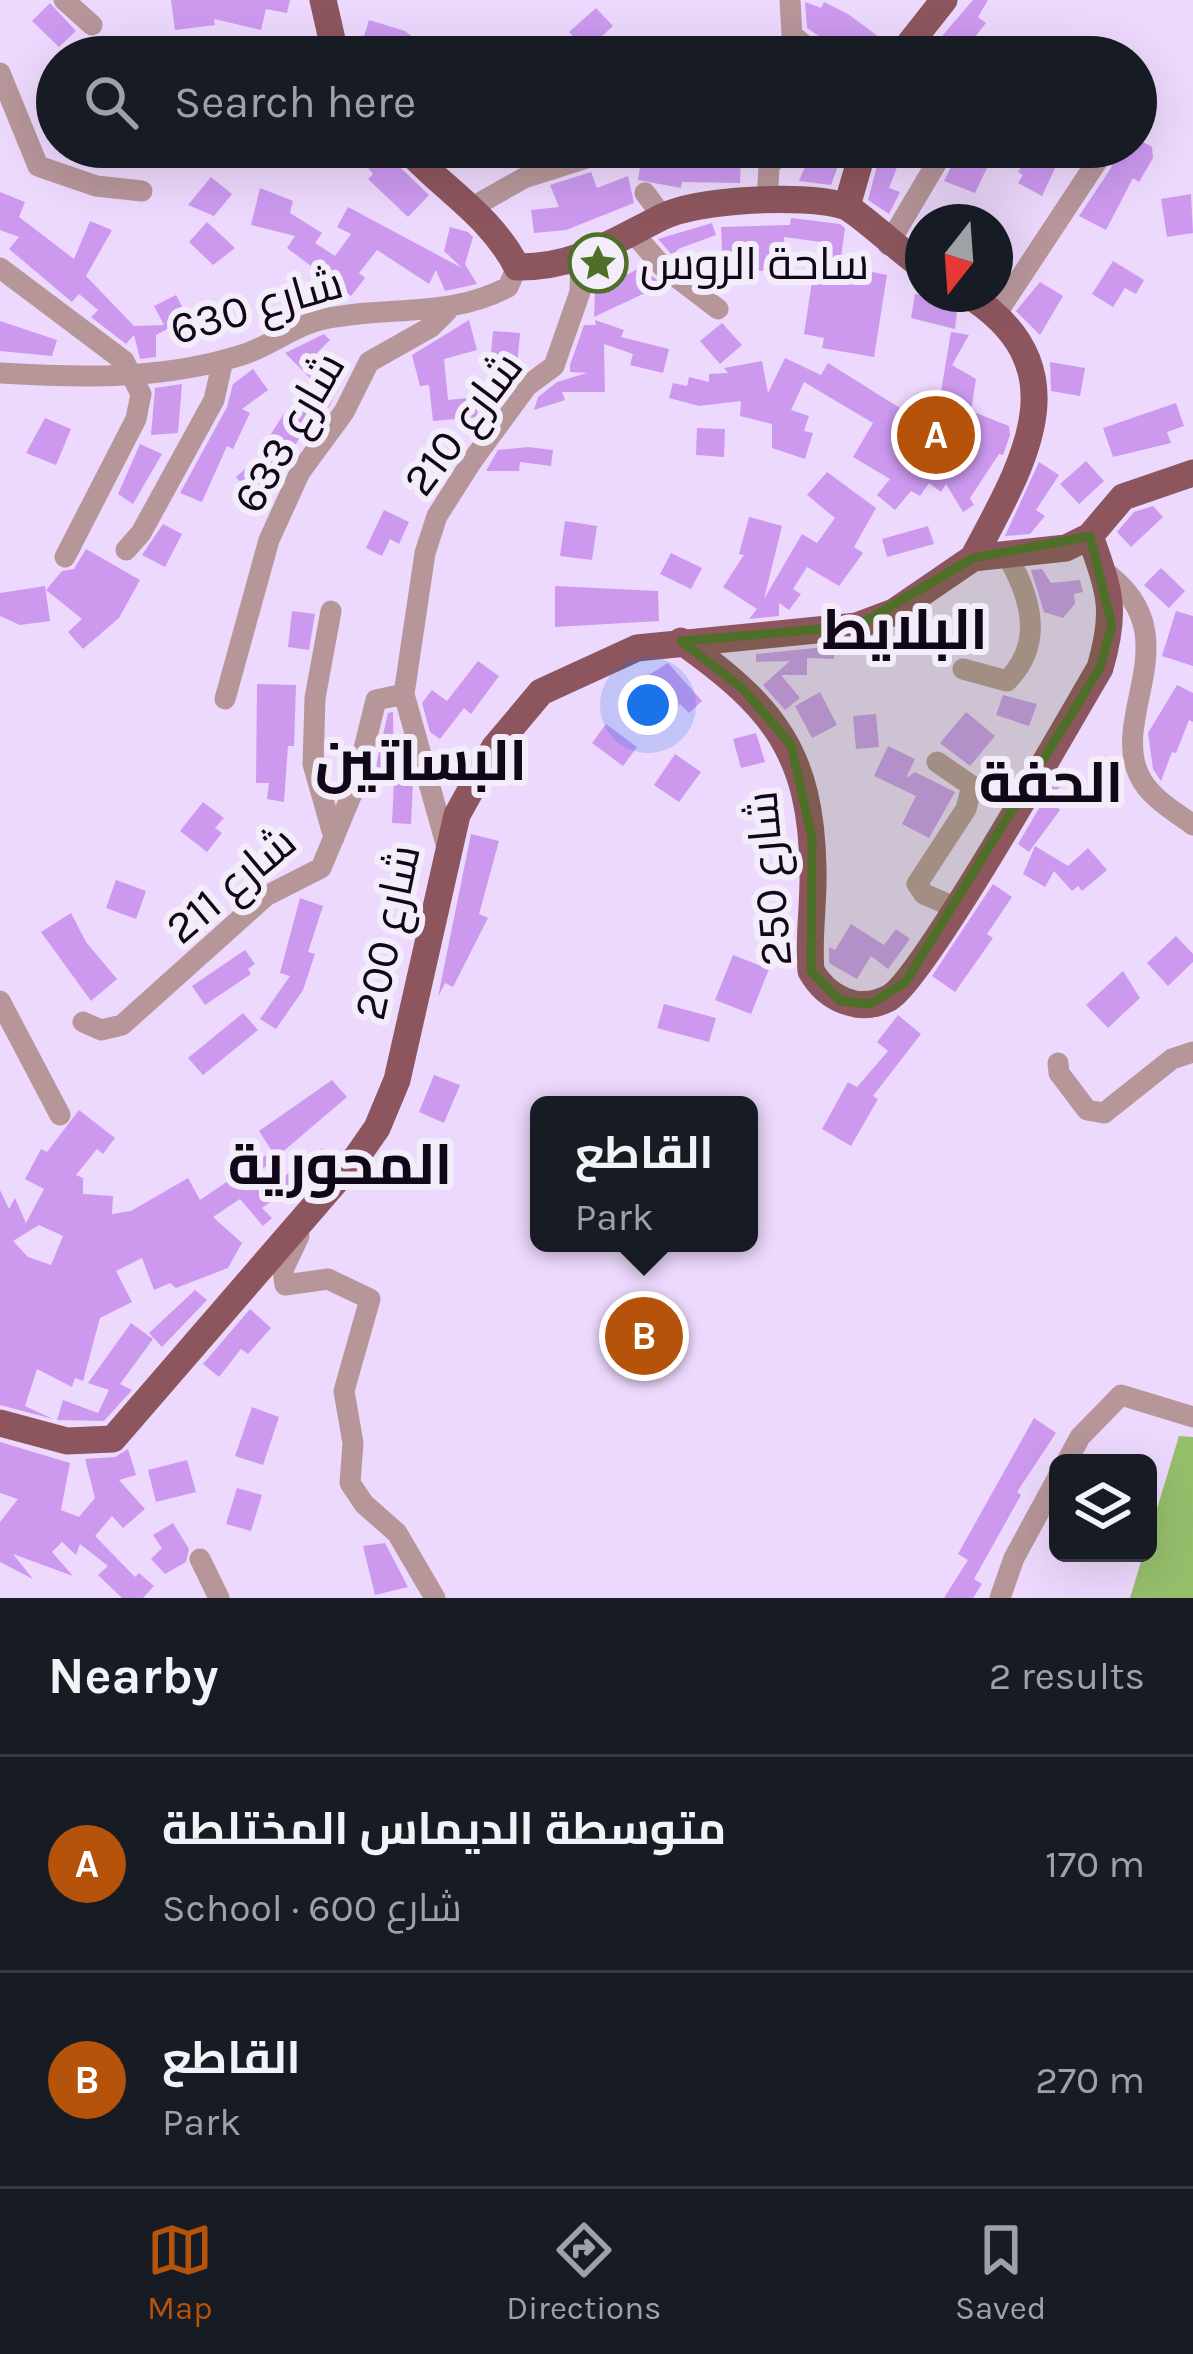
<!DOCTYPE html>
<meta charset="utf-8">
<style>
body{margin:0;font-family:Karla,Cairo,sans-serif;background:#20242c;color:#f1f3f6}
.controls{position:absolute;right:36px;bottom:36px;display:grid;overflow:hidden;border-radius:18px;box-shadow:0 12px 48px #0002}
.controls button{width:108px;height:108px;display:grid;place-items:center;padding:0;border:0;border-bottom:3px solid #363941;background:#171b24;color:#f1f3f6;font:60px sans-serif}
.compass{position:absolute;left:905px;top:204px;width:108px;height:108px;border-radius:50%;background:#171b24;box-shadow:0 12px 48px #0002;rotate:197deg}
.you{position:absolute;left:648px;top:705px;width:42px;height:42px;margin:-30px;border:9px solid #fff;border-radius:50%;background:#1a73e8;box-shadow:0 0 0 18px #1a73e833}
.badge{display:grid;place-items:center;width:78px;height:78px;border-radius:50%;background:#b45309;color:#fff;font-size:39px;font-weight:700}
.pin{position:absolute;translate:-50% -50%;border:6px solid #fff;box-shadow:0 3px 12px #0006}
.popup{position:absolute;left:530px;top:1096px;width:228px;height:156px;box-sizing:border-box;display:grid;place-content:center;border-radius:18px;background:#171b24;filter:drop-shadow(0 3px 9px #0005);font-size:39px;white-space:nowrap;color:#9ea1a6}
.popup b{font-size:45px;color:#f1f3f6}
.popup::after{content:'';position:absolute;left:50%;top:100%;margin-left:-24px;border:24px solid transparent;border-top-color:#171b24}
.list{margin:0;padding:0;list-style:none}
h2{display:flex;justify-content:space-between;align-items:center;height:156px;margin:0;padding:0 48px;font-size:51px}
h2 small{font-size:39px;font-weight:400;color:#9ea1a6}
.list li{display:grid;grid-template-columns:78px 1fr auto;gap:36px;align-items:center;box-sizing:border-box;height:216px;padding:0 48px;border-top:3px solid #363941}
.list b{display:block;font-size:45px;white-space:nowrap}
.list p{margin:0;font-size:39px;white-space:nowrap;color:#9ea1a6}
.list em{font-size:39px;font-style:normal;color:#9ea1a6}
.icon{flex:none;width:66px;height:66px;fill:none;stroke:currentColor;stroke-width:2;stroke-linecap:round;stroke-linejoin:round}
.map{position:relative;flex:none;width:1193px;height:1598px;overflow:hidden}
.search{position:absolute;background:#171b24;box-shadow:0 12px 48px #0002;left:36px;right:36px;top:36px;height:132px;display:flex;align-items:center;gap:30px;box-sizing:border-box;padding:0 42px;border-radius:66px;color:#9ea1a6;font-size:45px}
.sheet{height:588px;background:#171b24}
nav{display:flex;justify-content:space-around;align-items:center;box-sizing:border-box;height:168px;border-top:3px solid #363941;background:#171b24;font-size:33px;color:#9ea1a6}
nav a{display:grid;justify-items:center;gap:6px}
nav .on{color:#b45309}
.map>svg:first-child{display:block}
.green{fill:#96bf6c}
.building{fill:#cc99ef;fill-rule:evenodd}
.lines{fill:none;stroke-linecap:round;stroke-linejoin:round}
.minor{stroke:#b7969a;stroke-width:21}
.major{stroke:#8d565e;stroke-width:27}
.marked{fill:#4e6f27;fill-opacity:0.2;stroke:#4e6f27;stroke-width:9;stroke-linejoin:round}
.labels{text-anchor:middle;stroke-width:12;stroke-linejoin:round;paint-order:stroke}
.poi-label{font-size:45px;fill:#120619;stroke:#f3edf9;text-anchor:start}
.street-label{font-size:45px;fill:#120619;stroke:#f3edf9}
.district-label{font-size:57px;font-weight:bold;fill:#120619;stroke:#f3edf9}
</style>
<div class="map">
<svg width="1193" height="1598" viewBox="0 0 1193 1598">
<rect width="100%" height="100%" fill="#edd9fd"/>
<path class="green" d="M1179 1436 1193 1437V1598H1130Z"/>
<path class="building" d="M171 0H290L287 13 266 9 261 30 214 19 215 25 175 30Z
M973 0H988L978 17 986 23 959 57H924Z
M805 2 821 8 824 2 848 14 879 37 866 57H841L844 53 807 28Z
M50 3 76 31 59 47 32 21Z
M596 8 613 26 586 51 569 32Z
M369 20 405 31 438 57H396L361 46Z
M1136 138 1152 147 1153 158 1139 182 1133 178 1106 230 1079 216 1111 168 1117 147H1136Z
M351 147H379L429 195 408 217 368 179 373 174Z
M643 147 723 158 724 152 741 154 740 183 682 182 681 188 638 180Z
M882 147H905L889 188 900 192 889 214 868 200Z
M961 147H997L975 193 944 181Z
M1034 147H1065L1042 196 1018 183 1023 175 1018 172Z
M809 157 839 163 831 185 799 181Z
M591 172 597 188 628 176 634 203 566 230 534 233 531 210 559 207 550 185Z
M211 177 232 194 214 216 188 205Z
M260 188 293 201 290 213 322 233 315 243 335 256 351 234 337 227 348 207 462 268 444 251 450 227 468 232 473 237 465 264 477 284 445 291 436 270 429 284 377 250 359 273 365 278 351 296 287 248 295 236 251 225Z
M0 192 25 202 19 217 74 259 90 221 112 230 86 276 134 326 164 325 154 306 176 295 188 318 156 335V357L140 359 134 335 126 344 91 317 98 310 79 294 72 302 9 249 19 237 0 230Z
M1191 194 1193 233 1167 237 1161 199Z
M791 218 840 224 845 228 841 257 848 259 846 267 887 275 874 357 822 348 824 338 804 334 813 275 819 276 826 249H820L821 242 784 237 785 270 723 272 721 227 790 225Z
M207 222 235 248 213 265 189 242Z
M712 223 716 235 678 249 673 256 658 239Z
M1113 261 1144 280 1136 294 1125 288 1113 307 1092 294Z
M638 269 641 276 648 272 662 285 594 317 595 291Z
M1040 282 1063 296 1040 335 1016 311Z
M915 294 950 298 957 311 955 329 911 318Z
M469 320 477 350 444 359 448 400 476 397 478 417 433 421 429 385 420 386 412 355Z
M595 320 624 330 621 337 669 349 663 373 630 365 633 354 604 344 605 392H562L565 400 534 410 538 397 557 382 587 373 570 372V365L584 325H596Z
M0 321 57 340 52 356 0 351Z
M722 323 742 345 720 364 700 341Z
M493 331 520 333 517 368 490 366Z
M951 332 969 335 952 365 976 379 971 411 1009 426 1010 435 1003 455 999 454 970 498 974 505 963 512 946 484 941 492 929 483 920 496 911 491 895 510 877 495 890 479 853 457 873 423 804 382 791 410 809 416 804 431 813 433 805 459 772 448V424L740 416 741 401 699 406 669 398 673 383 687 386 689 377 709 382V374L728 373 724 368 762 361 768 393 785 358 821 375 828 363 908 413 917 393 939 403Z
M324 334 330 340 311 359 340 386 329 407 309 422 278 474 253 496 236 477 270 447 265 443 287 409 313 381 285 353Z
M1050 362 1085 368 1080 396 1051 391Z
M253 369 268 390 242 409 250 413 233 449 227 446 202 502 180 493 227 407 233 384Z
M182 384 178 433 151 435 155 388Z
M1176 403 1184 426 1167 432 1171 443 1113 457 1103 428Z
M45 418 71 429 56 465 26 453Z
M697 428 725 429 724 457 696 455Z
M140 444 162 454 133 504 118 494Z
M528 447 553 450 551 466 520 462 519 471H486L498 450Z
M1086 461 1104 481 1079 504 1060 484Z
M1039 462 1059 475 1036 510 1045 516 1030 534 1005 536Z
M827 472 876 508 854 547 863 553 839 586 807 567 793 589 801 594 789 610 779 603V616L749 619 757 609 723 587 744 555 739 554 749 517 782 526 764 599 802 534 817 543 835 518 807 495Z
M1153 506 1163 517 1131 547 1117 532 1134 512Z
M384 510 409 522 399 544 390 539 382 556 366 548Z
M565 521 597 526 592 560 560 556Z
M163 524 182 534 165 567 142 555Z
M928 526 934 544 887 557 882 539Z
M86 549 140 580 119 618 83 649 68 632 82 619 46 590 62 571 74 569Z
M671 553 702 568 691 589 660 574Z
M1161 568 1185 591 1169 608 1144 585Z
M1042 569 1051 583 1080 580 1083 592 1074 594 1075 604 1063 618 1044 612 1031 570Z
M45 586 50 621 20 625 0 616V593Z
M555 586 658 591 659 621 555 627Z
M292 611 315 614 309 650 288 647Z
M1176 611 1193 616V666L1162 656Z
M834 646V659L807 658V675H781L800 698 785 710 763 685 790 661 756 662V654Z
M478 661 499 676 471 714 464 708 440 739 430 732 422 703 432 690 447 701Z
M668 663 702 701 689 713 680 704 676 708 647 676Z
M257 684 296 685 294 746H288L284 802 267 799 269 783H256Z
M1177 685 1193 693V722L1189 720 1176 753 1172 752 1161 781 1153 769 1148 733Z
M820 692 837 725 812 738 795 706Z
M1003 695 1037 704 1029 726 996 715Z
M393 712 394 776 374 775 388 713Z
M966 712 995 736 970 766 940 743Z
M876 714 879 747 856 749 853 716Z
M606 724 637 747 623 766 592 743Z
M756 733 765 762 741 768 733 739Z
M888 746 915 759 906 778 915 772 955 792 929 838 902 824 916 796 874 776Z
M675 754 701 772 679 802 654 785Z
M1062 769 1070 776 1055 792 1060 796 1053 803 1060 810 1029 852 1018 844Z
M394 780 413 781 411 824 392 823Z
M203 802 224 818 215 828 222 833 207 852 180 831Z
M471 834 499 841 479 914 488 918 453 987 445 983 438 997Z
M1035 846 1068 866 1088 848 1107 870 1082 891 1078 886 1072 891 1054 871 1045 887 1023 874Z
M116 880 146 891 136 919 106 908Z
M993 884 1012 897 987 934 993 938 955 992 932 976Z
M300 898 323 906 308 952 315 954 303 990 276 1029 260 1019 290 976 280 973Z
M71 913 86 942 117 979 91 1001 41 932Z
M851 924 884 945 896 929 910 939 888 969 871 956 857 979 829 963V947L835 950Z
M1176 936 1193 954V962L1168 986 1147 963Z
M245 950 255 964 248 969 251 974 205 1005 192 986Z
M733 955 769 969 751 1014 715 1000Z
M1123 971 1140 998 1108 1028 1086 1005Z
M664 1004 716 1018 709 1042 657 1028Z
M243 1013 258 1030 203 1075 188 1058Z
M898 1015 921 1034 873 1096 878 1099 851 1146 822 1129 848 1082 857 1087 888 1051 877 1042Z
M434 1075 460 1085 444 1123 419 1112Z
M332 1080 347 1097 253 1177 265 1191 322 1148 330 1159 262 1208 272 1218 263 1226 240 1199 213 1217 242 1243 228 1268 176 1288 170 1283 154 1290 142 1258 116 1271 132 1302 100 1318 83 1381 75 1378 72 1387 37 1369 25 1406 53 1419 0 1405V1190L9 1209 15 1198 26 1223 44 1189 25 1179 41 1149 47 1152 79 1110 115 1138 103 1154 97 1149 76 1175 83 1178V1194L113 1196 112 1214 131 1211 188 1178 200 1200 272 1151 259 1131ZM39 1225 63 1236 51 1265 28 1257 13 1241Z
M195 1290 207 1300 162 1347 149 1333Z
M250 1309 271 1328 248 1354 241 1349 219 1377 203 1364Z
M131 1323 153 1339 120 1384 132 1390 104 1421 57 1420 63 1400 98 1413 109 1390 88 1383Z
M252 1407 279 1417 263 1465 235 1456Z
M1034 1418 1056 1433 1017 1492 1021 1495 974 1579 982 1584 973 1598H944L968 1560 958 1554Z
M0 1442 70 1463 61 1510 79 1517 95 1498 85 1459 115 1457 128 1449 136 1475 119 1480 145 1509 123 1528 112 1516 95 1536 135 1577 139 1573 154 1586 143 1598H122L98 1575 108 1566 80 1544 76 1555 62 1542 52 1552 73 1576 13 1554 33 1579 0 1562V1522L18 1499 0 1493Z
M187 1460 196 1492 156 1502 148 1470Z
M237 1488 262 1495 251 1531 226 1524Z
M173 1523 189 1549 186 1562 165 1574 151 1559 162 1548 153 1535Z
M385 1543 408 1587 375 1595 363 1546Z"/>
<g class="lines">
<path class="minor" d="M64 0 92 25
M790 0 792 35 819 57
M0 73 38 166 96 186 142 191
M645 193 663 217
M767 201 769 167 782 147
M471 208 524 178 615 149
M635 235 663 267 718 309
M888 245 946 147
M0 268 124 361 141 394 136 419 65 557
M997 313 1098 160
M0 373C84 378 164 380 245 354 272 345 294 326 320 320 384 305 449 319 508 287L517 267
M126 550 141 533 214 400 223 360
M1102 570C1193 633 1110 713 1139 775 1149 797 1174 811 1193 825
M331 611 315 698 313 764 334 838
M963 669 1007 681C1045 643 1031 596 1006 554
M225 699 269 540 300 472 344 412 369 362 431 327 448 310
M937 762 972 786 966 809 917 884 924 894 954 907
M446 844 404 694 425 553 437 516 472 461 527 386 554 366 580 292 581 259
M0 1001 60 1115
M83 1022 101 1030 122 1025 266 896 321 868 354 789 376 700 404 694
M1058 1063 1059 1073 1087 1110 1104 1113 1172 1059 1193 1052
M299 1236 283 1270 285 1285 328 1279 370 1299 344 1391 353 1443 350 1483 364 1504 397 1533 435 1598
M1066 1463 1080 1437 1121 1395 1193 1417
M200 1559 219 1598
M1000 1598 1014 1558 1058 1477"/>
<path class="major" d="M323 0 336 57
M899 57 944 0
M405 147C443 189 491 216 517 267 575 268 612 242 662 217 699 199 803 194 844 206 855 209 905 255 923 267
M847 206 864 147
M967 294C1083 367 1024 462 973 558
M1090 536 1123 497 1193 473
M681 641C774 707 811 753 813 869 814 903 808 937 811 971 827 999 859 1014 889 998 922 981 1071 717 1100 668 1117 609 1110 593 1090 536
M0 1423 67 1441 113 1439 356 1158 377 1128 397 1080 457 815 494 748 541 692 637 648 857 626 894 612 973 558 1066 548 1090 536"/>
</g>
<path class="marked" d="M1090 536 1112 625 1100 668 905 983 870 1004 840 1001 811 971 812 838 791 745 743 689 681 641 857 626 973 558Z"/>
<defs>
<symbol id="sight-ring" viewBox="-11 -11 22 22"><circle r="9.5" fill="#f3edf9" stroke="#4e6f27" stroke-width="1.5"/><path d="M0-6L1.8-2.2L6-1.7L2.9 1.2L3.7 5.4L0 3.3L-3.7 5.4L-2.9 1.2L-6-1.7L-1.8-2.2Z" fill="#4e6f27"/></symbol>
</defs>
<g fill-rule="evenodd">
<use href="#sight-ring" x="565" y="230" width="66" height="66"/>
</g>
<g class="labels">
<g class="poi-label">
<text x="640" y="279">ساحة الروس</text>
</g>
<g class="street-label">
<text transform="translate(256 305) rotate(-16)" y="16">شارع 630</text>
<text transform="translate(462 423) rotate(-53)" y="16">شارع 210</text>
<text transform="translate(288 432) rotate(-60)" y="16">شارع 633</text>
<text transform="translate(768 879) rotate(-95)" y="16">شارع 250</text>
<text transform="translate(230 884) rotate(-40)" y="16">شارع 211</text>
<text transform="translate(386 932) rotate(-78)" y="16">شارع 200</text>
</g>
<g class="district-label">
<text x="905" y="649">البلايط</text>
<text x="421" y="780">البساتين</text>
<text x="1051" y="802">الحفة</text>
<text x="340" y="1184">المحورية</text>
</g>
</g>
</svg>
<div class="controls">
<button><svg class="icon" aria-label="layers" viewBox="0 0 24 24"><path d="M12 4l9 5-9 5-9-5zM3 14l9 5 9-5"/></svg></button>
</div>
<svg class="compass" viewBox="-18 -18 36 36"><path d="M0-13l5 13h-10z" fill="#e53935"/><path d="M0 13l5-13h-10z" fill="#9ea1a6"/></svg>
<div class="you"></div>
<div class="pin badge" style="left:936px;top:435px">A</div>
<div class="pin badge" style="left:644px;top:1336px">B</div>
<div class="popup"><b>القاطع</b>Park</div>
<div class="search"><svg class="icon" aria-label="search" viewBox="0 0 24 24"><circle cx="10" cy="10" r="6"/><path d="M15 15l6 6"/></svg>Search here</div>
</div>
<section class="sheet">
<h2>Nearby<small>2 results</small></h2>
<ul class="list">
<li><span class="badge">A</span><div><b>متوسطة الديماس المختلطة</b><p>School · شارع 600</p></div><em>170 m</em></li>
<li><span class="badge">B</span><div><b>القاطع</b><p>Park</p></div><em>270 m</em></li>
</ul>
</section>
<nav>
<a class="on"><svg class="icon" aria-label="map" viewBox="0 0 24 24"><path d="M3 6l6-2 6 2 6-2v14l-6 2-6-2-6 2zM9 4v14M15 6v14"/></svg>Map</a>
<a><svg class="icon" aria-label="directions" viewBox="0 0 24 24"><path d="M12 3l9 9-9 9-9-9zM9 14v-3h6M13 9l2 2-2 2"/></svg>Directions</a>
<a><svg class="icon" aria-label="saved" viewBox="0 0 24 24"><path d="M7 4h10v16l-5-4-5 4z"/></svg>Saved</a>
</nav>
